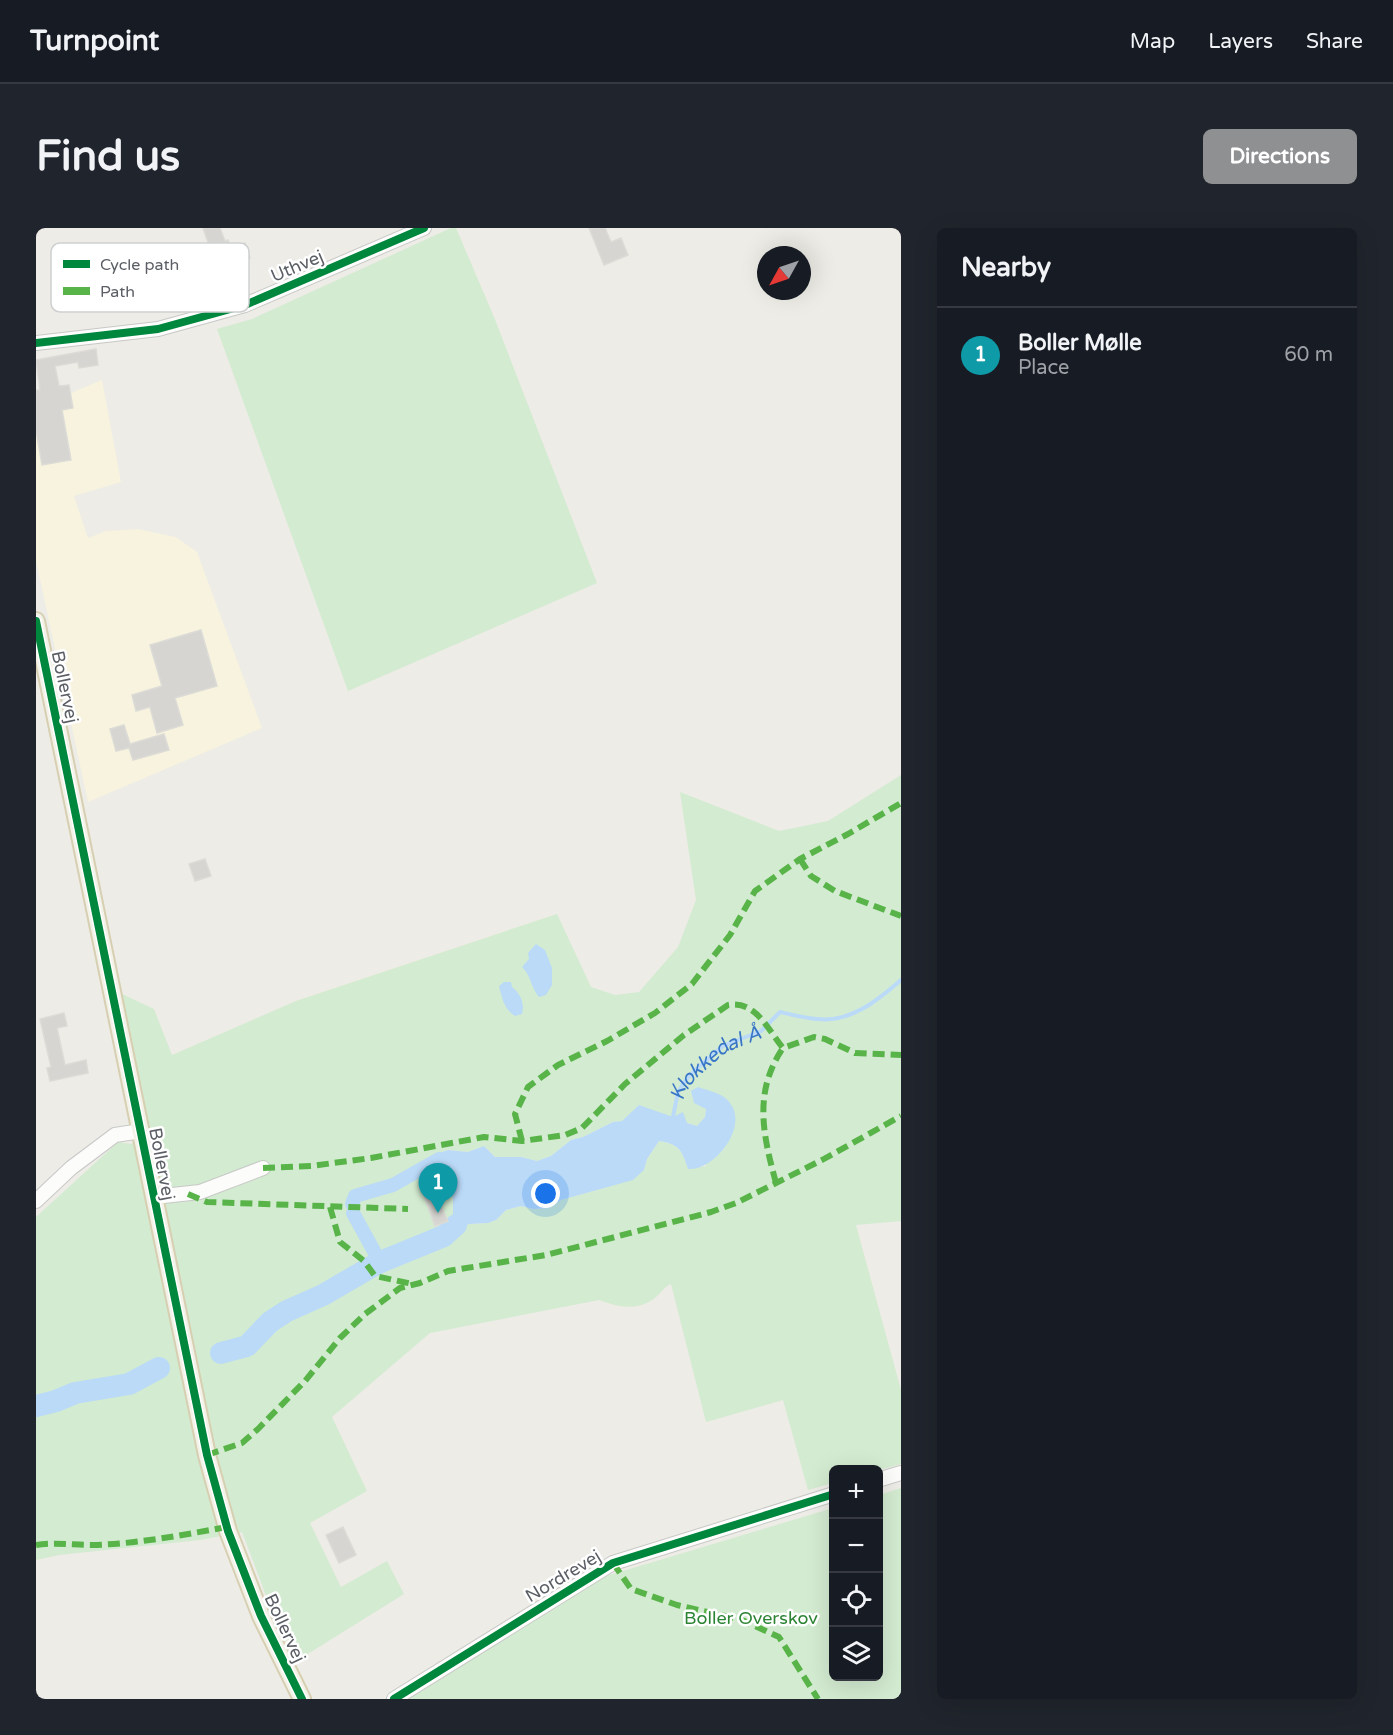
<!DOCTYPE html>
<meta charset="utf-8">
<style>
body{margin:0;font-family:"Varela Round",sans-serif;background:#20242c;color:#f1f3f6}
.controls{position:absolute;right:18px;bottom:18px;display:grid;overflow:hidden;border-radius:9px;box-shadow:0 6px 24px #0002}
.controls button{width:54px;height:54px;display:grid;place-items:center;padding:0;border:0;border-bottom:2px solid #363941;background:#171b24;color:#f1f3f6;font:30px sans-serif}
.compass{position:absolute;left:721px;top:18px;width:54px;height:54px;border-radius:50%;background:#171b24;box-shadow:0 6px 24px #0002;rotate:230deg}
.you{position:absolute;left:510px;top:966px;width:21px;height:21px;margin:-15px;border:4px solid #fff;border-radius:50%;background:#1a73e8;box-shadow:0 0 0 9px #1a73e833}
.badge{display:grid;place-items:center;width:39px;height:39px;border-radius:50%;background:#8e9092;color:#fff;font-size:20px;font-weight:700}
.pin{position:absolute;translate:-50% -50px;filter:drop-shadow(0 2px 3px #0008)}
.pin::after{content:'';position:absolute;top:32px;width:21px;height:18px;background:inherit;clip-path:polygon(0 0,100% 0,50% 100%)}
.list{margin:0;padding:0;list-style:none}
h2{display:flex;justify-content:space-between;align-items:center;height:78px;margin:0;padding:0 24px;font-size:26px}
h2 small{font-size:20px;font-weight:400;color:#9ea1a6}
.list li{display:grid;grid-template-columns:39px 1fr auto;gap:18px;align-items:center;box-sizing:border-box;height:96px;padding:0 24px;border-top:2px solid #363941}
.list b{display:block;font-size:22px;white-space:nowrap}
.list p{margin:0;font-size:20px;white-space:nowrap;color:#9ea1a6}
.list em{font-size:20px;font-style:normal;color:#9ea1a6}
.icon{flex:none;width:33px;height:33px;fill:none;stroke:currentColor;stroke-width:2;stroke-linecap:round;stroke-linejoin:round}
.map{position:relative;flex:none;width:865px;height:1471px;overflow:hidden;border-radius:9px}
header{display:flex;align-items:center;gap:36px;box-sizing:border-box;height:84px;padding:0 30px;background:#171b24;border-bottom:2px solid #363941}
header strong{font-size:28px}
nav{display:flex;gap:33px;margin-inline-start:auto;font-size:21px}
.intro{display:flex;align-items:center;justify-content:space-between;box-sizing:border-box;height:144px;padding:0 36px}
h1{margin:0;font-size:42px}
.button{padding:15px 27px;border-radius:9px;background:#8e9092;color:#fff;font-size:21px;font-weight:700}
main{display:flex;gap:36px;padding:0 36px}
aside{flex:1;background:#171b24;border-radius:9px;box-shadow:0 6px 24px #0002}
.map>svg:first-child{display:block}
.commercial{fill:#f7f3df}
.green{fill:#d3ebd1;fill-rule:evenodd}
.water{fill:#badaf8}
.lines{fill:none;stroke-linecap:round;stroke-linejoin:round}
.stream{stroke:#badaf8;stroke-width:4}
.canal{stroke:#badaf8;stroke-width:14}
.river{stroke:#badaf8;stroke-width:22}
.building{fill:#d6d5d1;stroke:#dcdbd6;stroke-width:1.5}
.minor-casing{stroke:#c8c9c7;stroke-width:16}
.major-casing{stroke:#d7cfb2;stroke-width:20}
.minor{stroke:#fcfcfb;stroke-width:14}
.major{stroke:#f3f2e8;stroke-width:16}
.quiet{stroke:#58b448;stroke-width:6;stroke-dasharray:12 6;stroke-linecap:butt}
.cycleway-casing{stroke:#fff;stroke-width:11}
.cycleway{stroke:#00873e;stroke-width:8}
.labels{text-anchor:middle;stroke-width:5;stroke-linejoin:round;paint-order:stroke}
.street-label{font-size:18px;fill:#5b5f65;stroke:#fff}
.park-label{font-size:18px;fill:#2b8434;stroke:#fff}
.water-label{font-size:20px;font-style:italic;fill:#3775c6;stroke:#fff}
.key{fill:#fff;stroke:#cecfd1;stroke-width:1.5}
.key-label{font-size:16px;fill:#5b5f65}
</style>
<header>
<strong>Turnpoint</strong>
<nav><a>Map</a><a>Layers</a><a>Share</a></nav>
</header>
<div class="intro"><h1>Find us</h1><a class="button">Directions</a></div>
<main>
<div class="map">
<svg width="865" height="1471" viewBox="0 0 865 1471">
<rect width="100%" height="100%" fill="#edece6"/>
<path class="commercial" d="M66 152 85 254 38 268 52 310 70 303 102 301 140 309 161 324 226 500 52 574 0 333V162L33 157 35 165Z"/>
<path class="green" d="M415 0H420L458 89 561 355 312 463 181 101 216 91Z
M865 547V993L820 997 865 1162V1236L843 1242H798L797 1255 772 1262 747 1172 670 1194 635 1056C628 1059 625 1065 620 1069 602 1084 582 1079 563 1072L394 1105 296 1189 331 1263 274 1295 305 1359 351 1333 368 1366 262 1432 234 1378 206 1304 164 1312 23 1327 0 1332V989L82 914 95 916 112 903 84 765 118 781 136 827 260 773 521 686 555 759 579 767 603 764 642 719 660 672 644 564 743 603 792 593ZM603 877 629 888 661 898 669 889 670 881V938L652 940C646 922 642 916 623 913L611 931 608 942 571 959 525 972 513 980 498 981 485 978 470 982 460 992 452 995 433 996 417 988V971L401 926 412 922 432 924 448 918 459 929H485L501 933 515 928 535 912 547 909 577 894 587 893Z
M865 1260V1471H371L567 1349 797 1280 798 1448H842L843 1267Z"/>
<path class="water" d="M500 716 509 722 516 740V757L510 767 503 769C495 760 495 747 486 739L493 731 492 725Z
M468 754H475L476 759C484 765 489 775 486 786L479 788C468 781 466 770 463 758Z
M662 859C673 863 687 865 694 875 713 899 678 943 652 941 646 922 643 916 623 913L611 931 608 942 597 952 525 972 513 980 498 981 485 978 470 982 460 992 452 995 433 996 427 999 420 997 417 988V971L401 926 412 922 432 924 448 918 459 929H485L501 933 515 928 535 912 547 909 577 894 586 893 603 877 637 889 647 884 651 895 661 898 669 889 670 881 658 875 655 863Z"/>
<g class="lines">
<path class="stream" id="s1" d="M637 889 642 864 649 853 659 842 687 818 725 803 744 784C757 787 769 790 782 791 814 795 842 772 865 752"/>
<path class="canal" d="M316 976 319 968 357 957 403 931
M317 985 344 1034"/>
<path class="river" d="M185 1125 211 1118 234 1094 251 1083 287 1067 342 1035 408 1008 420 997
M0 1178 20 1173 39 1165 93 1156 123 1140"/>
</g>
<path class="building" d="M167 0H184L189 13 192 12 195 20 209 15 214 30 192 37 187 25 177 29Z
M553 0H569L575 14 585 10 592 27 568 37Z
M60 121 62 137 43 140 42 134 19 138 23 158 33 157 37 180 26 182 35 232 6 237 0 202V162H4L0 132Z
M165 402 181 458 139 470 147 497 121 505 114 479 100 483 96 467 126 458 114 417Z
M88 497 94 516 128 506 133 522 97 532 93 520 80 523 74 501Z
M169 631 175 648 159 653 153 636Z
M28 785 31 798 21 800 29 837 50 832 52 845 14 853 11 840 15 839 4 791Z
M399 964 412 993 399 998 388 968Z
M307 1299 320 1327 303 1335 290 1307Z"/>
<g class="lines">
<defs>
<path id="minor" d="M0 115 122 101 209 77 388 0
M118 969 164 964 227 940
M0 973 35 940 79 907 105 903
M842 1252 865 1245
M358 1471 577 1335 798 1266"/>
<path id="major" d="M0 393 171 1227 192 1303 225 1388 266 1471"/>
</defs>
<use href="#minor" class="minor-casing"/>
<use href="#major" class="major-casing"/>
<use href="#minor" class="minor"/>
<use href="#major" class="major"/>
<path class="quiet" d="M764 631 775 648 799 663 865 688
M486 913 479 886 492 859 522 837 571 813 619 785 656 756 694 707 719 663 764 631 812 606 865 575
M227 940 275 938 335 930 448 909 486 913 529 907 546 900 589 856 648 807 692 777C720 772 732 802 747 820L778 809 789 811 819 825 865 827
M740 955C727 907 717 864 747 820
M152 966 171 974 372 981
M294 979 304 1014 328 1033 339 1048 377 1056
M171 1227 206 1215 222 1201 269 1153 304 1110 329 1086 364 1060 384 1055 412 1043 510 1027 675 984 700 975 786 932 865 888
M0 1317C19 1314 37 1317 56 1317 101 1316 146 1307 191 1299
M577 1335 595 1361 641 1377 706 1392 743 1409 782 1471"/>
<defs>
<path id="cycleway" d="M0 115 122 101 209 77 388 0
M0 393 171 1227 192 1303 225 1388 266 1471
M358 1471 577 1335 798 1266"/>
</defs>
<use href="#cycleway" class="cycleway-casing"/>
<use href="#cycleway" class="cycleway"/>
</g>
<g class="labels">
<g class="street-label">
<text transform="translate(261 38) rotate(-23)" y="6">Uthvej</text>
<text transform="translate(29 459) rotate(78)" y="6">Bollervej</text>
<text transform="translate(126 936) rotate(79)" y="6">Bollervej</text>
<text transform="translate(527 1348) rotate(-31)" y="6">Nordrevej</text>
<text transform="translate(249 1400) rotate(65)" y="6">Bollervej</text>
</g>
<g class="park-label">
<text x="715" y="1396">Boller Overskov</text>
</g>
<g class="water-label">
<text dy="7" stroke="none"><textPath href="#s1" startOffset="74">Klokkedal Å</textPath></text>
</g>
</g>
<rect x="15" y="15" width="198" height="69" rx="9" class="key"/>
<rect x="27" y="32" width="27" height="8" fill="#00873e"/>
<rect x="27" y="59" width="27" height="8" fill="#58b448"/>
<g class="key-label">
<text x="64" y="42">Cycle path</text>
<text x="64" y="69">Path</text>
</g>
</svg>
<div class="controls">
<button>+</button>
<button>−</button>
<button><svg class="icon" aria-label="locate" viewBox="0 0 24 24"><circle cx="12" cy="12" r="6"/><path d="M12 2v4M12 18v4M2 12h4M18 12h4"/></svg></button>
<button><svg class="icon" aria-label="layers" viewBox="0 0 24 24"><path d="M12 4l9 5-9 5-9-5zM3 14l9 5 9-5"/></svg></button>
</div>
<svg class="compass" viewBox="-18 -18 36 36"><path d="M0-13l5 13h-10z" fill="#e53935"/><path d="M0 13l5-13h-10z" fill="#9ea1a6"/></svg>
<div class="you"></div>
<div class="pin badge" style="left:402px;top:985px;background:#0f9aa8">1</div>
</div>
<aside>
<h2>Nearby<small></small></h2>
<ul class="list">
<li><span class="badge" style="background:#0f9aa8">1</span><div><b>Boller Mølle</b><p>Place</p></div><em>60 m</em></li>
</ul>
</aside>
</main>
